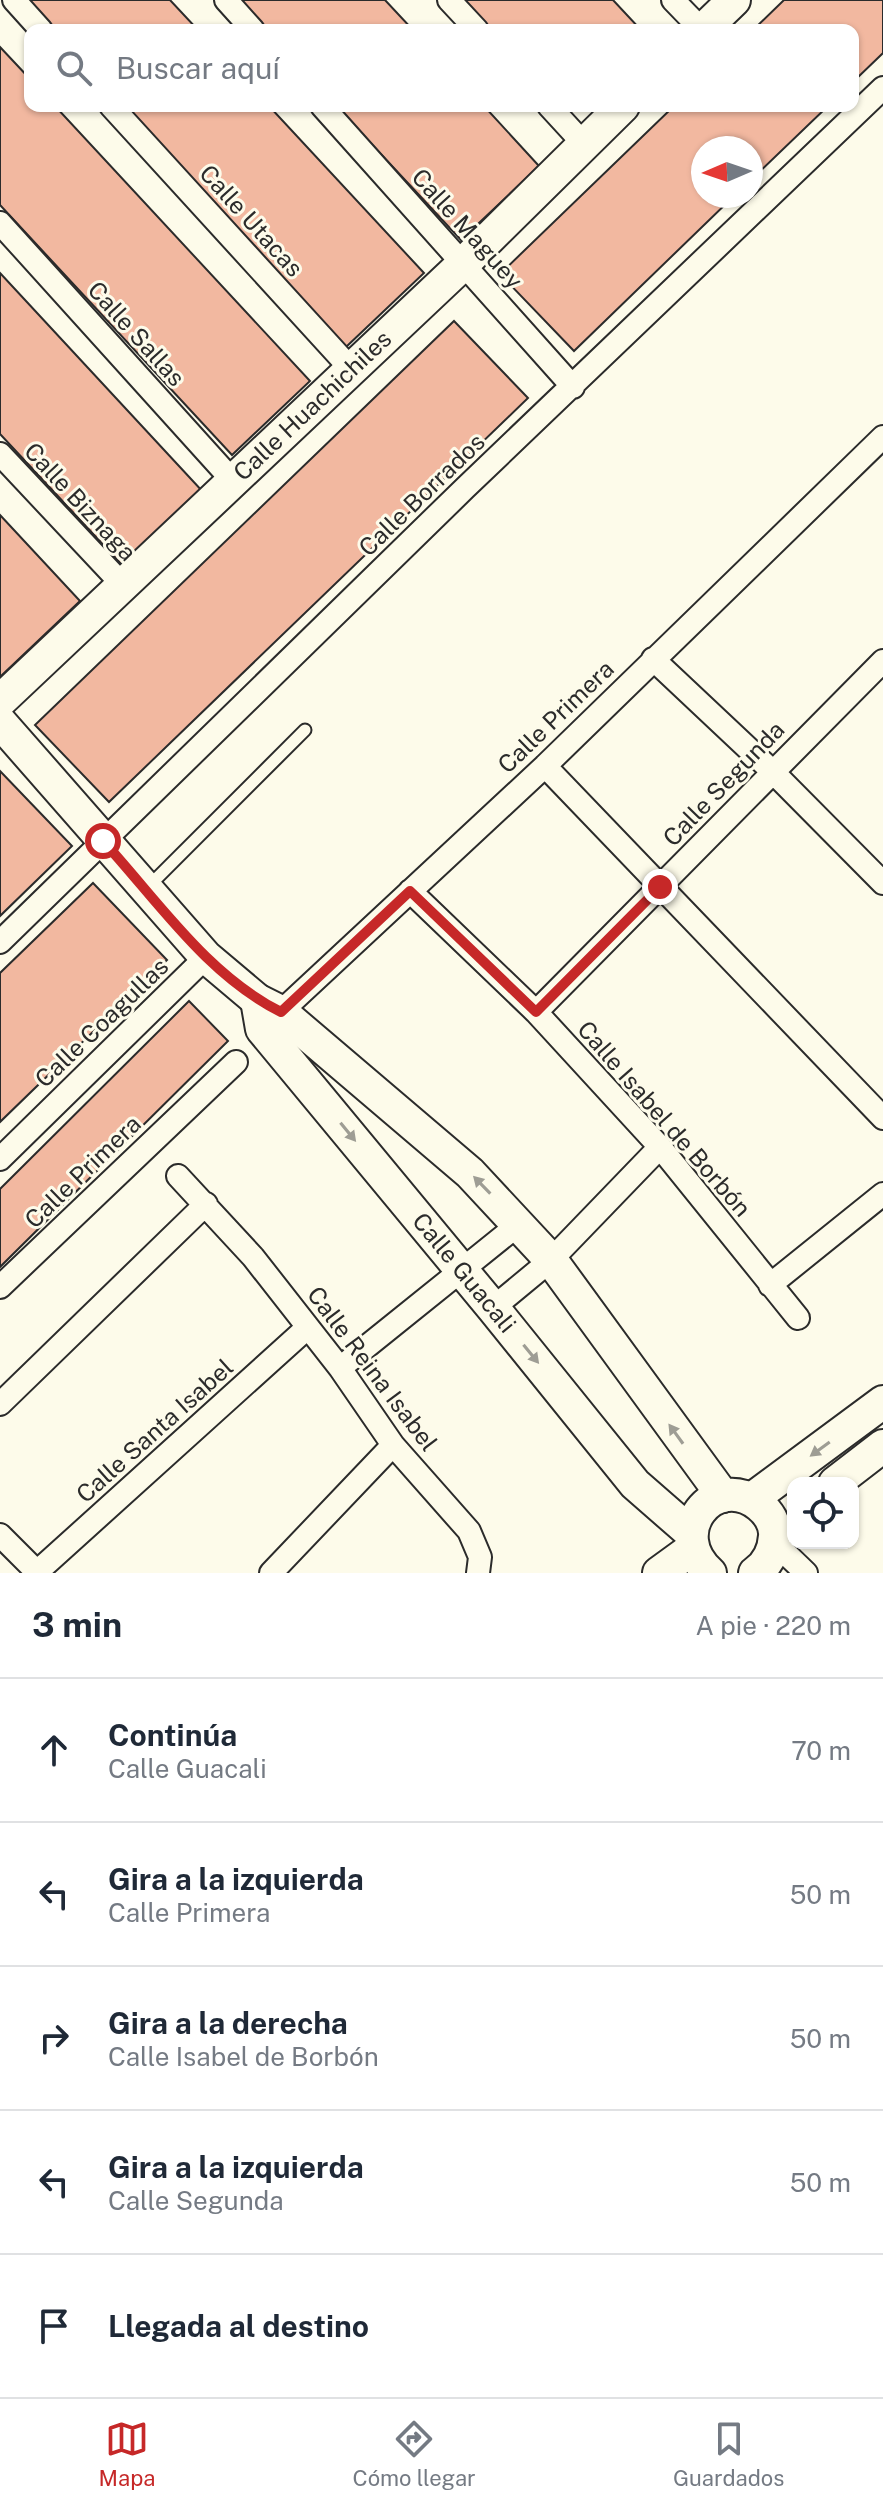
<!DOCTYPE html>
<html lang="es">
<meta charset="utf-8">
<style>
body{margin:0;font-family:"Public Sans",sans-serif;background:#f2f2f3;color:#1f2937}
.controls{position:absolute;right:24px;bottom:24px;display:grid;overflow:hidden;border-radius:16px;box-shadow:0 2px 6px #0004}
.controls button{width:72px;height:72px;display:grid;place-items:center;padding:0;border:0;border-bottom:2px solid #e0e1e3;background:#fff;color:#1f2937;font:40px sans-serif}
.compass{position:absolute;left:691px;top:136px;width:72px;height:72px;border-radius:50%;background:#fff;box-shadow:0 2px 6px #0004;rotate:268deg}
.stop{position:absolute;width:24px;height:24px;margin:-18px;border:6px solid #c62828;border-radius:50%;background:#fff}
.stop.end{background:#c62828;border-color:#fff;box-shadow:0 2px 8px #0008}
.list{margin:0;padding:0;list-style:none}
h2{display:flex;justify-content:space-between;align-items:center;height:104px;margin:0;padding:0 32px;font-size:34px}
h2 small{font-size:26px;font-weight:400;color:#747a83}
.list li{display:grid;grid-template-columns:52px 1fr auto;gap:24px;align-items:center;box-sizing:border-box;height:144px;padding:0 32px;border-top:2px solid #e0e1e3}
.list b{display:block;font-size:30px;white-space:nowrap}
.list p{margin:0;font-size:26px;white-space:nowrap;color:#747a83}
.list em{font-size:26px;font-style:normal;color:#747a83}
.icon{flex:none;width:44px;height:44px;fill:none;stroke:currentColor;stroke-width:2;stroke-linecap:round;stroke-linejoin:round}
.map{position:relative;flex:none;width:883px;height:1573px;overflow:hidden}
.search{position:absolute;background:#fff;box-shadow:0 2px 6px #0004;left:24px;right:24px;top:24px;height:88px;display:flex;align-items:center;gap:20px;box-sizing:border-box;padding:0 28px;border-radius:16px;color:#747a83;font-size:30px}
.sheet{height:824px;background:#fff}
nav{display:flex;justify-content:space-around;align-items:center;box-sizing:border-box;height:112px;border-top:2px solid #e0e1e3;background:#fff;font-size:22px;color:#747a83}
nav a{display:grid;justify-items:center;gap:4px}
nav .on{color:#c62828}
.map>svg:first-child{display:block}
.building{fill:#f2b8a0;stroke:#2b2b2b;stroke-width:2}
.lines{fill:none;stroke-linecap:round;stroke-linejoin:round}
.lane-casing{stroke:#2b2b2b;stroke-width:15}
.street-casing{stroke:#2b2b2b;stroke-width:26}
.secondary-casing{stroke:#2b2b2b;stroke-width:36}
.lane{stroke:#fdfbea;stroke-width:11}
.street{stroke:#fdfbea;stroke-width:22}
.secondary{stroke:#fdfbea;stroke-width:32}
.oneway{fill:#9e9d94}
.route{stroke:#c62828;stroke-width:10}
.labels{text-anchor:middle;stroke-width:6;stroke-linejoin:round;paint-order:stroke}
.street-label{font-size:24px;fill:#2b2b2b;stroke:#fdfbea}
</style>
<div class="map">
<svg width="883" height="1573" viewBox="0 0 883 1573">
<rect width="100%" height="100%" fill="#fdfbea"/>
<path class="building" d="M23 0H170L198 30H51Z
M238 0H385L413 30H266Z
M460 0H613L641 30H488Z
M784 0H883V53L853 82V30H753Z
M0 47 30 79V106H55L310 381 232 455 0 205Z
M121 106H269L424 273 346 347Z
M336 106H484L539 166 461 240Z
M674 106H828L751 180V148H703V196H734L574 351 500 274Z
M0 273 204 493 125 568 0 434Z
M454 321 528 398 109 802 35 725Z
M0 515 80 601 1 676H0Z
M0 771 72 846 0 916Z
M93 883 167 960 0 1122V973Z
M189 1001 228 1041 0 1267V1189Z"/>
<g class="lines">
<defs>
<path id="lane" d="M147 888 305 730"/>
<path id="street" d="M14 0 41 30
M226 0 253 30
M449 0 477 30
M673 0 702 30
M111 106 352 370
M322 106 573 387
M549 106 583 143
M0 223 233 481
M0 454 123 585
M653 659 772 771 883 883
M545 766 883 1118
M410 891 536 1012 660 1147 798 1318
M0 942 465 488 883 88
M536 1012 883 661
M272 1020 545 766 883 437
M0 1159 206 957
M178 1176 253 1257 340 1368 393 1445 469 1531 480 1557 478 1573
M770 1285 883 1194
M0 1287 236 1062
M493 1308 551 1260 660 1147
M340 1368 519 1224
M0 1404 206 1204
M0 1535 38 1573
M775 1543 806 1573
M37 1572 307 1328
M271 1573 393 1445"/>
<g id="secondary">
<path d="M703 30 734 0"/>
<path id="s1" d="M0 701 464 263 623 106"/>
<path d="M0 722 206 957 257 1000 281 1012 470 1173 551 1260 723 1496"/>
<path id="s2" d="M257 1000 262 1029 493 1308 635 1484 690 1532"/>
<path d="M835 1483 883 1446"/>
<path d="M752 1499 883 1402"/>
<path d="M659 1573 692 1549"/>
<path d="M710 1573C664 1533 714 1470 759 1505 768 1512 776 1524 775 1536 774 1552 768 1564 755 1573"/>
</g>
</defs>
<use href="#lane" class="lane-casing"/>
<use href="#street" class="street-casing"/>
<use href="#secondary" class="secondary-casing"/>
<use href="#lane" class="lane"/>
<use href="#street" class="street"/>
<use href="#secondary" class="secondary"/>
</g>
<defs><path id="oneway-solid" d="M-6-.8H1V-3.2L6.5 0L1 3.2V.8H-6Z" transform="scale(2)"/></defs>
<g class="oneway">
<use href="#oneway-solid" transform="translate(348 1132) rotate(51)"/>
<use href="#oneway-solid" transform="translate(482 1185) rotate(-134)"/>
<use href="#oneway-solid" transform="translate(531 1354) rotate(51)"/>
<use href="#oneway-solid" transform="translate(676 1434) rotate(-126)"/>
<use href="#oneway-solid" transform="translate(820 1449) rotate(144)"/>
</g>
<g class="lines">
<path class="route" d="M103 841C158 901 207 975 281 1012L410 891 536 1012 660 887"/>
</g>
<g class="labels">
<g class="street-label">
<text transform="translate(251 221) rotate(48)" y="8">Calle Utacas</text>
<text transform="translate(467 229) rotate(48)" y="8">Calle Maguey</text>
<text transform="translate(136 334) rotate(48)" y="8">Calle Sallas</text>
<text dy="8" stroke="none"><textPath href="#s1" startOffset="430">Calle Huachichiles</textPath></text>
<text transform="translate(422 495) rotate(-44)" y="8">Calle Borrados</text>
<text transform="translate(80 502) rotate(47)" y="8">Calle Biznaga</text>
<text transform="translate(556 717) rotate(-44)" y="8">Calle Primera</text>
<text transform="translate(724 784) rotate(-46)" y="8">Calle Segunda</text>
<text transform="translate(102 1023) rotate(-44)" y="8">Calle Coagullas</text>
<text transform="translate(664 1119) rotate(49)" y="8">Calle Isabel de Borbón</text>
<text transform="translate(83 1172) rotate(-44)" y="8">Calle Primera</text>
<text dy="8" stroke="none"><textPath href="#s2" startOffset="346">Calle Guacali</textPath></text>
<text transform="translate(372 1369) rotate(53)" y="8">Calle Reina Isabel</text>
<text transform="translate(155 1431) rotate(-42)" y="8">Calle Santa Isabel</text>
</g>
</g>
</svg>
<div class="controls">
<button><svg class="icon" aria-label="locate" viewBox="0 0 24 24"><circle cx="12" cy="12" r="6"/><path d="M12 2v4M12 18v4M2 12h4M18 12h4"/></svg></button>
</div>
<svg class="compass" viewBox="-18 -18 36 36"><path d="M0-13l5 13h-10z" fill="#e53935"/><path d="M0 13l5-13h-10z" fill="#747a83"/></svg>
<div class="stop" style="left:103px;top:841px"></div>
<div class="stop end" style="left:660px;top:887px"></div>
<div class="search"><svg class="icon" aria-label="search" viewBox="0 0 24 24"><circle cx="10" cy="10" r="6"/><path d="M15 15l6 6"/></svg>Buscar aquí</div>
</div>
<section class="sheet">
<h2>3 min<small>A pie · 220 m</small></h2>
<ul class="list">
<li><svg class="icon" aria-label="ahead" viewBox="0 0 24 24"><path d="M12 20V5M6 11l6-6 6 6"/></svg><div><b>Continúa</b><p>Calle Guacali</p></div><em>70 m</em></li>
<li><svg class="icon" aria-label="left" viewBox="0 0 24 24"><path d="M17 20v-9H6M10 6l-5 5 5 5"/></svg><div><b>Gira a la izquierda</b><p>Calle Primera</p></div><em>50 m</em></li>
<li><svg class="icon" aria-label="right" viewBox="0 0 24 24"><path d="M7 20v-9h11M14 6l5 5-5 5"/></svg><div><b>Gira a la derecha</b><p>Calle Isabel de Borbón</p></div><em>50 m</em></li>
<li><svg class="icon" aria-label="left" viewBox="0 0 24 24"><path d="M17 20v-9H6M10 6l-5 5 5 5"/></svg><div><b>Gira a la izquierda</b><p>Calle Segunda</p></div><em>50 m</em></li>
<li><svg class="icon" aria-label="arrive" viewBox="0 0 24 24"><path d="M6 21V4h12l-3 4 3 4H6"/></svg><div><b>Llegada al destino</b></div></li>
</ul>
</section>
<nav>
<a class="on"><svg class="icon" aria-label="map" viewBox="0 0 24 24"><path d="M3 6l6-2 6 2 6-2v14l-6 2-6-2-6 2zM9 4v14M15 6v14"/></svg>Mapa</a>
<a><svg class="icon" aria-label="directions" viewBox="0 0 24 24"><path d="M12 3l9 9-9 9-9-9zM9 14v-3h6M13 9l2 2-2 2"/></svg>Cómo llegar</a>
<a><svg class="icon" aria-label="saved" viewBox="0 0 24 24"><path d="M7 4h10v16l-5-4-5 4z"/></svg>Guardados</a>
</nav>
